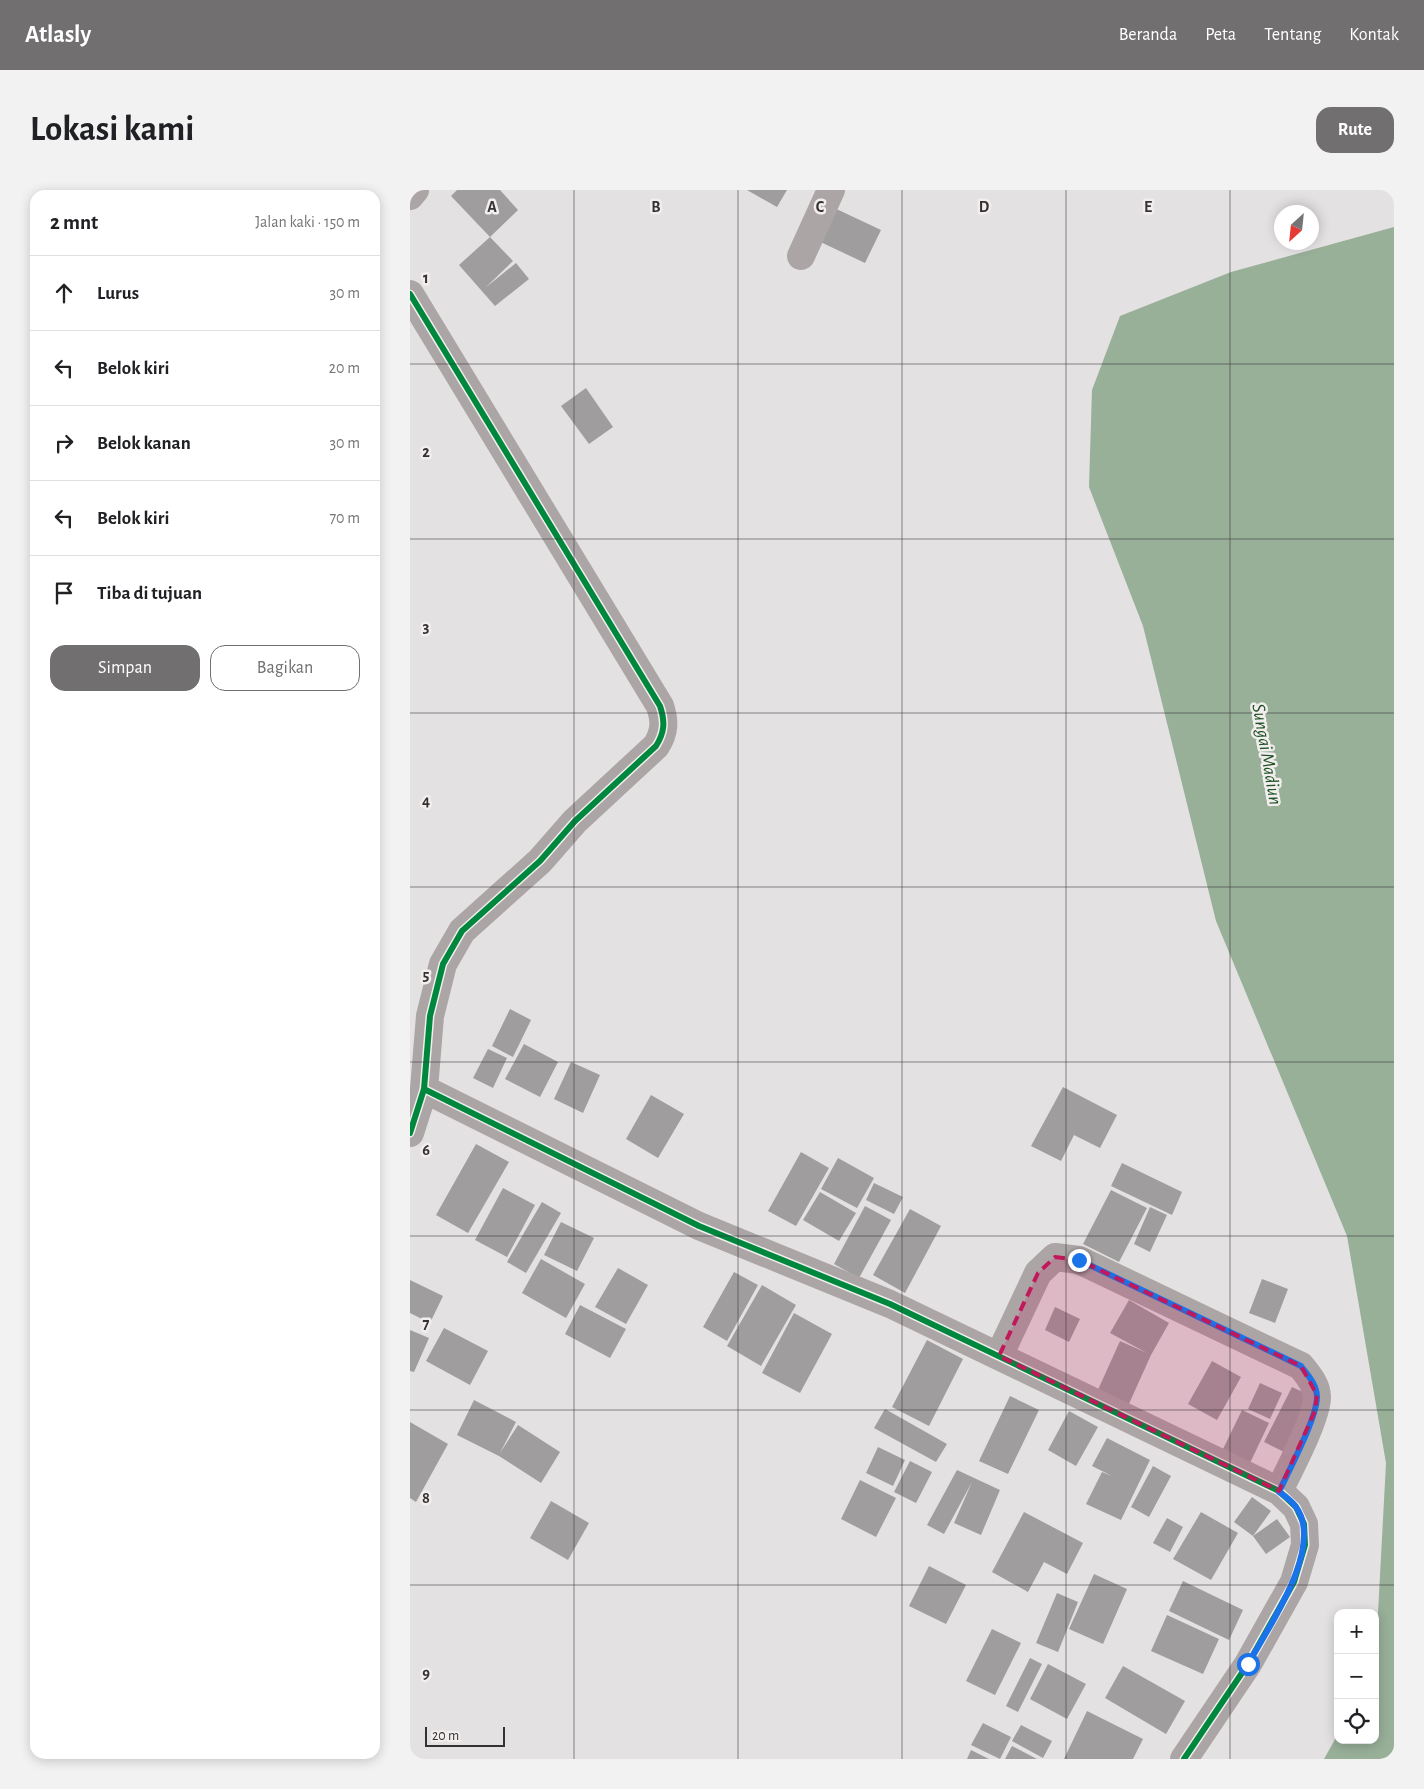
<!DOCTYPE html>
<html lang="id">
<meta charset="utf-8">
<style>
body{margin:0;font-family:"Alegreya Sans",sans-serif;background:#f2f2f2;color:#202124}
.controls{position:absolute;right:15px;bottom:15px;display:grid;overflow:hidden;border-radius:10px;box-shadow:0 2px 12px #0003}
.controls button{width:45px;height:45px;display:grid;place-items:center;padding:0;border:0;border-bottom:1px solid #e0e0e0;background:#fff;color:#202124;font:25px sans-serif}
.compass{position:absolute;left:864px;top:15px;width:45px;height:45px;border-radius:50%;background:#fff;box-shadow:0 2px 12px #0003;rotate:207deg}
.scale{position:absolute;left:15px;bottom:12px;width:80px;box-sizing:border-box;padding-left:5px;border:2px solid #343233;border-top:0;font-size:14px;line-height:18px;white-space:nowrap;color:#343233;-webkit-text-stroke:4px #f2eeee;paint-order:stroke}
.stop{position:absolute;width:15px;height:15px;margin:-11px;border:4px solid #1a73e8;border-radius:50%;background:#fff}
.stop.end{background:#1a73e8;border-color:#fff;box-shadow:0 1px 5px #0008}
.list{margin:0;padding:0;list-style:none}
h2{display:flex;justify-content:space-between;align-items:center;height:65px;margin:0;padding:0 20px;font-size:21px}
h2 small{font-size:16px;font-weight:400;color:#757577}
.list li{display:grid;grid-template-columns:32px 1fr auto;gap:15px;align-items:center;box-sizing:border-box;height:75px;padding:0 20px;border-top:1px solid #e0e0e0}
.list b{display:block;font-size:19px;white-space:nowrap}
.list em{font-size:16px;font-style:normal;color:#757577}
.actions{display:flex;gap:10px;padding:15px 20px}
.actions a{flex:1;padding:11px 0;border:1px solid #726f70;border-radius:15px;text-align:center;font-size:18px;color:#726f70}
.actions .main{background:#726f70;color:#fff}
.icon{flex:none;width:28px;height:28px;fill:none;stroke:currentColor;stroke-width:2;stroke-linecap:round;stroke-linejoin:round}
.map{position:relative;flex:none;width:984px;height:1569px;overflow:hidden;border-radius:15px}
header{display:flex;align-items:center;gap:30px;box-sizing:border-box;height:70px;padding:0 25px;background:#726f70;color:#fff}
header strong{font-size:24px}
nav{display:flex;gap:28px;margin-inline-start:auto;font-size:18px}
.intro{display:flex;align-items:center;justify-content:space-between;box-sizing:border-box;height:120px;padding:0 30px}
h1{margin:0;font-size:35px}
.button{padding:12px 22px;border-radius:15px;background:#726f70;color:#fff;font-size:18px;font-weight:700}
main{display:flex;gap:30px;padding:0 30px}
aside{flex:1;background:#fff;border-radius:15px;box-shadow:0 2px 12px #0003}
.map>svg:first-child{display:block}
.water{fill:#98af98}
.building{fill:#9f9d9e}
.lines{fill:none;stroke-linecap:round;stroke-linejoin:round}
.minor{stroke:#aca5a6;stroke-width:28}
.cycleway-casing{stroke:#f2eeee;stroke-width:9}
.cycleway{stroke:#00873e;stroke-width:6}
.route{stroke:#1a73e8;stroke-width:6}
.marked{fill:#c2185b;fill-opacity:0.2;stroke:#c2185b;stroke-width:4;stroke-dasharray:10 6;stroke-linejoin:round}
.grid{fill:none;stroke:#343233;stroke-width:1;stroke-opacity:0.55}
.labels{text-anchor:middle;stroke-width:5;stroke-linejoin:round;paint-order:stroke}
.water-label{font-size:19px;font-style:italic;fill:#1e5225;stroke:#f2eeee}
.grid-label{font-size:16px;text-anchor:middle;font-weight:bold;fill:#343233;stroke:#f2eeee;stroke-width:5;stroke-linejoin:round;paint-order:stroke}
</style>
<header>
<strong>Atlasly</strong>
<nav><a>Beranda</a><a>Peta</a><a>Tentang</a><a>Kontak</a></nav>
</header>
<div class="intro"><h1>Lokasi kami</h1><a class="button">Rute</a></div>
<main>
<aside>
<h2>2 mnt<small>Jalan kaki · 150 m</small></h2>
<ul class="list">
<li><svg class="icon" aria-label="ahead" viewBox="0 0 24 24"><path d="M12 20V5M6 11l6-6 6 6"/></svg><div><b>Lurus</b></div><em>30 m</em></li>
<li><svg class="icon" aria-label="left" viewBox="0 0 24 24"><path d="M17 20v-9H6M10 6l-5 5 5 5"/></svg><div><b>Belok kiri</b></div><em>20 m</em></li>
<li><svg class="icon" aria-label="right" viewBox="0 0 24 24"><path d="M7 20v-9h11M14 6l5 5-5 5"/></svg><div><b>Belok kanan</b></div><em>30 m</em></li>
<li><svg class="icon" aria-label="left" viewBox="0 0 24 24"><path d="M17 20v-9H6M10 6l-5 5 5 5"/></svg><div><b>Belok kiri</b></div><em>70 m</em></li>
<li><svg class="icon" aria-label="arrive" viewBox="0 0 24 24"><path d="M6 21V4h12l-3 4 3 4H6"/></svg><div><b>Tiba di tujuan</b></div></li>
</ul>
<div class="actions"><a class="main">Simpan</a><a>Bagikan</a></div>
</aside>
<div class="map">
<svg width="984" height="1569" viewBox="0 0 984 1569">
<rect width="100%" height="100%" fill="#e4e1e2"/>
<path class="water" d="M984 37V1569H914L928 1544V1550H965V1479L976 1273 937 1046 806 731 733 436 679 297 682 200 710 126 821 82Z"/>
<path class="building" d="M47 0H90L108 20 80 47 41 6Z
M337 0H377L367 17Z
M418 15 471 40 455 73 402 48Z
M80 47 103 71 75 98 106 73 119 89 85 116 49 75Z
M176 198 203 237 179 254 151 216Z
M100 819 121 830 103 867 82 856Z
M114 854 148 872 130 907 95 889Z
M78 859 97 868 83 898 63 888Z
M161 872 190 885 173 923 144 909Z
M653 897 707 925 690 958 664 945 651 971 621 956Z
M241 905 274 924 248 968 216 949Z
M66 954 99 972 58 1043 26 1025Z
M391 962 419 978 386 1036 358 1021Z
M428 968 464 988 447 1018 411 999Z
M712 973 772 1002 762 1025 701 996Z
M464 993 493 1007 484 1024 456 1010Z
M93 998 125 1015 97 1067 65 1050Z
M701 1000 737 1018 709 1072 673 1054Z
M410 1002 446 1023 429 1051 393 1030Z
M132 1012 151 1023 116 1083 97 1072Z
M455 1016 481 1030 449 1088 424 1074Z
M740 1017 757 1025 740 1062 724 1054Z
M500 1019 531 1036 495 1103 463 1085Z
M151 1032 184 1048 167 1081 134 1065Z
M131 1069 175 1094 156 1128 112 1103Z
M208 1078 238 1095 216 1134 185 1117Z
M324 1082 348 1095 317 1151 293 1137Z
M852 1089 878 1099 865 1133 839 1123Z
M0 1090 33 1106 20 1133 0 1123Z
M352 1095 386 1115 351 1176 317 1156Z
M719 1110 759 1133 741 1165 718 1216 687 1202 710 1151 737 1163 700 1143Z
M170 1115 216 1139 200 1168 155 1144Z
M645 1117 670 1129 659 1152 635 1140Z
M384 1123 422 1144 390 1203 352 1183Z
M34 1138 78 1161 60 1195 16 1171Z
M0 1140 19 1148 4 1182 0 1181Z
M517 1150 553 1169 519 1236 482 1217Z
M802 1171 831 1187 807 1230 778 1214Z
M850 1193 872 1203 860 1229 838 1219Z
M882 1197 902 1206 874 1262 854 1252Z
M600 1206 629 1220 598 1284 569 1271Z
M64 1210 106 1232 90 1263 108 1235 150 1262 131 1293 89 1266 47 1245Z
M475 1219 537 1254 526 1272 464 1238Z
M832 1220 859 1233 840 1273 813 1259Z
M659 1221 688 1237 666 1276 638 1260Z
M0 1232 38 1254 6 1312 0 1308Z
M697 1248 740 1270 711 1330 676 1314 692 1282 702 1286 682 1276Z
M468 1257 495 1270 483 1296 456 1283Z
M500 1271 522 1282 506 1313 484 1302Z
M743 1276 761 1286 739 1327 721 1317Z
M547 1280 590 1300 571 1345 544 1333 562 1292 534 1344 517 1335Z
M450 1290 486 1308 466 1347 431 1329Z
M842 1307 861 1321 843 1346 867 1329 880 1347 856 1364 843 1346 824 1332Z
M141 1311 179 1333 158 1370 120 1348Z
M614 1322 673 1353 657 1384 634 1372 618 1402 582 1382Z
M791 1322 828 1343 801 1390 763 1369Z
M757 1328 773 1337 760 1362 743 1353Z
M519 1376 556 1395 536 1434 499 1416Z
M684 1384 717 1399 693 1454 659 1439Z
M773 1391 833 1420 819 1450 759 1421Z
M647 1403 668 1412 648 1462 626 1453Z
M757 1425 809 1449 793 1484 741 1461Z
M582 1439 611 1453 585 1505 556 1491Z
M620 1468 632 1474 608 1522 596 1516Z
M638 1474 676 1494 657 1529 620 1509Z
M713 1476 775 1511 756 1544 695 1508Z
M677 1521 733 1549 723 1569H654Z
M573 1533 601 1547 590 1569 561 1555Z
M611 1535 642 1551 633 1568 602 1551Z
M602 1556 627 1569H595Z
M561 1560 579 1569H557Z"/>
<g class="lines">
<path class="minor" d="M0 6 5 0
M391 66 421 0
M0 104 250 516C255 531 255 542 246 556L165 631 130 671 52 741 33 774 20 826 14 899 0 943
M14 899 289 1036 480 1114 869 1301 886 1317 894 1334 895 1355 884 1392 838 1474 774 1569
M589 1166 628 1083 645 1067 669 1070 891 1176C898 1185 907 1195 907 1207 907 1228 879 1280 869 1301"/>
<defs>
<path id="cycleway" d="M0 104 250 516C255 531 255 542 246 556L165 631 130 671 52 741 33 774 20 826 14 899 0 943
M14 899 289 1036 480 1114 869 1301 886 1317 894 1334 895 1355 884 1392 838 1474 774 1569"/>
</defs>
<use href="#cycleway" class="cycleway-casing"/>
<use href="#cycleway" class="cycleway"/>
</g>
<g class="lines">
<path class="route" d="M669 1070 891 1176C898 1185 907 1195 907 1207 907 1228 879 1280 869 1302 875 1306 882 1311 886 1317 915 1357 858 1438 838 1474"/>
</g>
<path class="marked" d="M645 1067 669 1070 891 1176 907 1205 905 1221 869 1301 589 1166 628 1083Z"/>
<path class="grid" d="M164 0V1569M328 0V1569M492 0V1569M656 0V1569M820 0V1569M0 174H984M0 349H984M0 523H984M0 697H984M0 872H984M0 1046H984M0 1220H984M0 1395H984"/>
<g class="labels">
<g class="water-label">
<text transform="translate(858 564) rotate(80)" y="7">Sungai Madiun</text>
</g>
</g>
<g class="grid-label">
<text x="82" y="22">A</text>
<text x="246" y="22">B</text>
<text x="410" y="22">C</text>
<text x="574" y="22">D</text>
<text x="738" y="22">E</text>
<text x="16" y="93">1</text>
<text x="16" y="267">2</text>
<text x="16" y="442">3</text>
<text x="16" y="616">4</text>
<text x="16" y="790">5</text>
<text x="16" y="965">6</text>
<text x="16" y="1139">7</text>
<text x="16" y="1313">8</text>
<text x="16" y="1488">9</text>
</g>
</svg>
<div class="controls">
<button>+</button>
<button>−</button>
<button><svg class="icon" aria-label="locate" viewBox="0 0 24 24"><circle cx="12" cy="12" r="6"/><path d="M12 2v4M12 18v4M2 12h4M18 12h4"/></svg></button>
</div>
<svg class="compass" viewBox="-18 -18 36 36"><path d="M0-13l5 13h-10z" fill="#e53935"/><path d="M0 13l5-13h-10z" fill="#757577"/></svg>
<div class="scale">20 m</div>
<div class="stop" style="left:838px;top:1474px"></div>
<div class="stop end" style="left:669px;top:1070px"></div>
</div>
</main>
